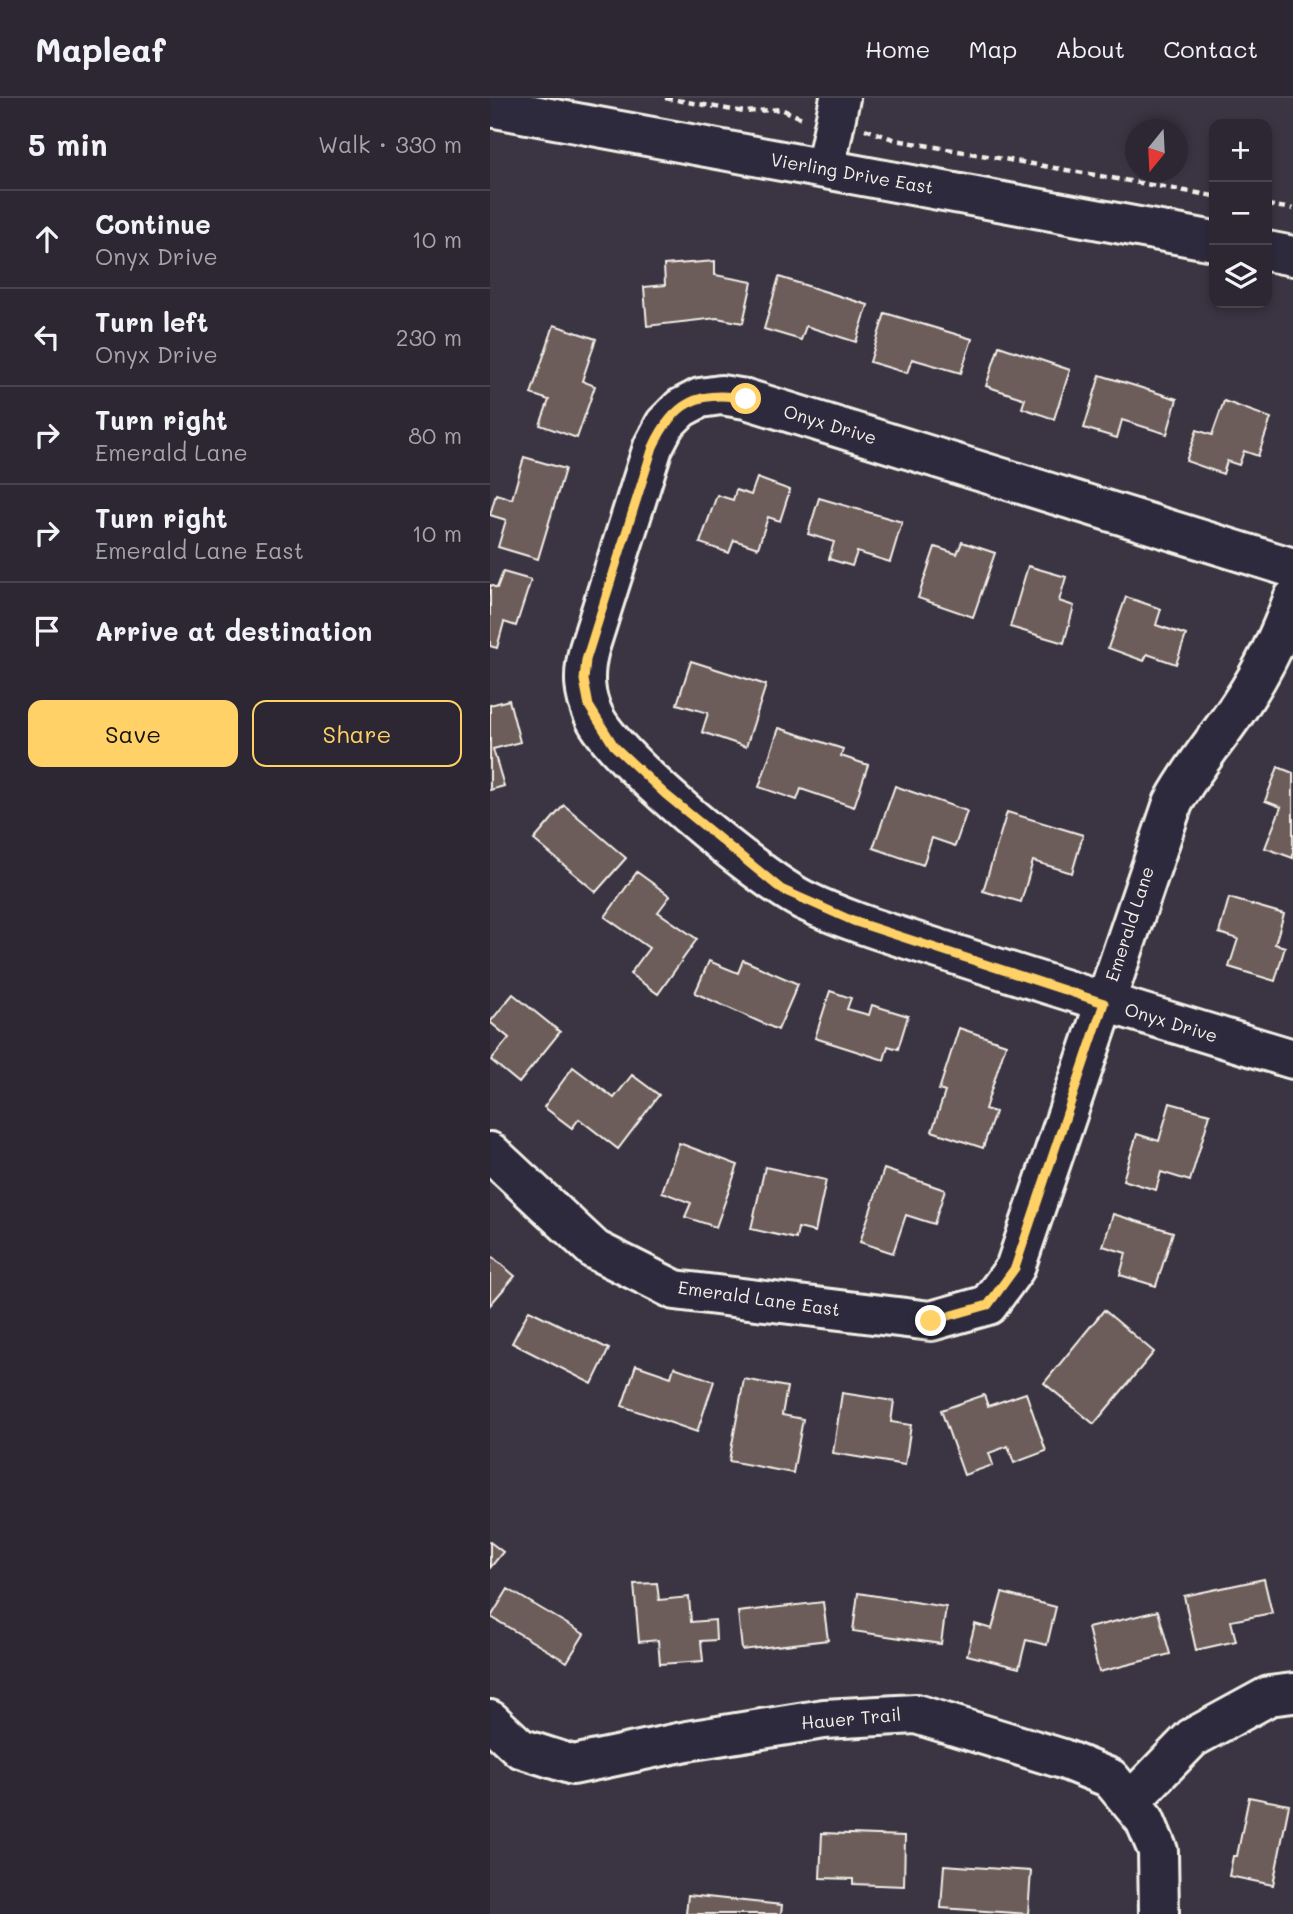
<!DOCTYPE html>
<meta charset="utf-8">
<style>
body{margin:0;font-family:Mali,sans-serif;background:#342f3a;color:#f1f3f6}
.controls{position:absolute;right:21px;top:21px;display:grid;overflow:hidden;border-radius:14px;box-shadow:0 4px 10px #0003}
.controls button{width:63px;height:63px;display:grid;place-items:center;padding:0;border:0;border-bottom:2px solid #48444d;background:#2c2732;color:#f1f3f6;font:35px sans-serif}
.compass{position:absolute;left:635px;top:21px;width:63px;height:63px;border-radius:50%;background:#2c2732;box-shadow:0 4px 10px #0003;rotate:198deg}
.stop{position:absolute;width:21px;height:21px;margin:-16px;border:5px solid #ffd166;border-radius:50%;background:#fff}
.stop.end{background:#ffd166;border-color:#fff;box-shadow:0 2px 7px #0008}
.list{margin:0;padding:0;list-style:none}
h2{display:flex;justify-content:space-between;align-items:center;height:91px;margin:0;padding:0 28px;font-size:30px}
h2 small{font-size:23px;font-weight:400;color:#a6a5ac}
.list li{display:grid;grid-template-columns:46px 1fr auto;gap:21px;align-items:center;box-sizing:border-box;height:98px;padding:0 28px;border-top:2px solid #48444d}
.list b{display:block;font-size:26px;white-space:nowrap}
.list p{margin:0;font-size:23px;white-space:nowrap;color:#a6a5ac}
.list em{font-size:23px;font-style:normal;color:#a6a5ac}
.actions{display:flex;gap:14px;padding:21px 28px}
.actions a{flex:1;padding:16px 0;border:2px solid #ffd166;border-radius:14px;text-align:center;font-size:24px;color:#ffd166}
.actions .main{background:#ffd166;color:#111}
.icon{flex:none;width:38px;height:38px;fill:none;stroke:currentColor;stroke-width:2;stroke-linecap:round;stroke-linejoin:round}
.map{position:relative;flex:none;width:803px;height:1816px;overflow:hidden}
header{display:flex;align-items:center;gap:42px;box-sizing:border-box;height:98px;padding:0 35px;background:#2c2732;border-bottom:2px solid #48444d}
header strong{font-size:33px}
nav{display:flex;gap:38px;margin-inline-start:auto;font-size:24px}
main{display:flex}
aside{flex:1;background:#2c2732}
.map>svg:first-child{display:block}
.building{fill:#6d5d5a;stroke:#f4f1e8;stroke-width:2}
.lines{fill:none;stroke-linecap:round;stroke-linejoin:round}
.minor-casing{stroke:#f4f1e8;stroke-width:44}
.path{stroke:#f4f1e8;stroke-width:4.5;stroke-dasharray:7 5;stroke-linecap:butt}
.minor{stroke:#2f2a3d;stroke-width:38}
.route{stroke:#ffd166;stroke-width:9}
.labels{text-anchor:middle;stroke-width:7;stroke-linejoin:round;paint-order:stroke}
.street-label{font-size:18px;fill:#f4f1e8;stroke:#2f2a3d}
</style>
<header>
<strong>Mapleaf</strong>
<nav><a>Home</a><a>Map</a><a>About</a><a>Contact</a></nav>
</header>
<main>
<aside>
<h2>5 min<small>Walk · 330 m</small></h2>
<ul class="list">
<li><svg class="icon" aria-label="ahead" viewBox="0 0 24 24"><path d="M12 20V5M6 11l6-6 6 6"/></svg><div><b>Continue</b><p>Onyx Drive</p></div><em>10 m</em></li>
<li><svg class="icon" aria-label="left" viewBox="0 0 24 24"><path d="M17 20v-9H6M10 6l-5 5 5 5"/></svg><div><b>Turn left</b><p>Onyx Drive</p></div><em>230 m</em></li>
<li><svg class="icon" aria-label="right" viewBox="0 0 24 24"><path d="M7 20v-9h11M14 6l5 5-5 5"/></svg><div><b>Turn right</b><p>Emerald Lane</p></div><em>80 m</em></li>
<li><svg class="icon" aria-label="right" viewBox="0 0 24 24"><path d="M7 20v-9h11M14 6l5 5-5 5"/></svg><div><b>Turn right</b><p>Emerald Lane East</p></div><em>10 m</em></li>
<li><svg class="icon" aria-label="arrive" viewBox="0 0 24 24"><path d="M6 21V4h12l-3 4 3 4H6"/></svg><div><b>Arrive at destination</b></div></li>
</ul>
<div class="actions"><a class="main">Save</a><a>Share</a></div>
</aside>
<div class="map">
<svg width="803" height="1816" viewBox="0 0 803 1816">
<rect width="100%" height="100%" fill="#3b3443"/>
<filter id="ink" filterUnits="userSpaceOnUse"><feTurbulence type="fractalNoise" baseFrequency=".0143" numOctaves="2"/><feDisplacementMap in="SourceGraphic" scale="14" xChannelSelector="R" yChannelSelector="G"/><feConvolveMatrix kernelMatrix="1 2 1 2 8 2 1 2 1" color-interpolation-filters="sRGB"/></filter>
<g filter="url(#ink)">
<path class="building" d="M225 163V177L262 184 253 225 227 220 157 228 154 189 175 187 174 167Z
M289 179 378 207 366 244 316 228 311 242 274 231Z
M395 215 482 241 471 275 422 261 417 275 380 264Z
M64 227 106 241 92 283 105 288 87 340 50 327 59 302 41 296Z
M509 248 580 272 564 321 532 310 535 301 496 288Z
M610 277 687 301 677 336 632 322 627 340 594 330Z
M734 303 781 320 768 358 754 353 749 367 737 363 733 376 696 363 707 332 722 337Z
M34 359 75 371 48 461 8 449 16 422 0 417 6 396 22 401Z
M267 380 300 392 290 423 278 419 268 450 244 442 239 455 210 445 227 397 243 402 246 392 261 397Z
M329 400 412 424 400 464 367 454 362 468 339 461 344 444 318 436Z
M472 444 505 455 483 519 428 500 445 449 467 456Z
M538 468 576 479 569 503 584 508 574 545 520 529Z
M13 474 41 482 26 528 14 524 7 550 0 548V487L7 490Z
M636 499 671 511 666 527 696 537 686 566 657 556 654 563 618 550Z
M201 563 276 587 256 649 212 634 218 615 187 606Z
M19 602 30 644 3 651 14 688 0 692V607Z
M289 630 353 651 351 658 378 667 364 709 311 691 307 702 269 689Z
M788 669 803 675V760L775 750 791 709 775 703Z
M405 688 477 713 465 748 442 740 433 767 383 750Z
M74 707 136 760 106 794 44 742Z
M517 714 593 737 582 775 543 763 531 804 493 793Z
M147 774 180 798 168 814 207 841 168 896 140 876 159 850 115 819Z
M739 800 794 816 785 846 795 849 785 883 739 869 748 841 729 835Z
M253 862 308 886 288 932 205 895 219 863 248 875Z
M340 893 361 900 357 911 379 917 382 907 418 918 408 951 398 948 394 962 325 940Z
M23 896 70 934 29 985 1 962 19 940 0 924Z
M469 930 516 946 495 1011 505 1014 493 1050 442 1033 455 994 449 992Z
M83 969 124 1000 142 977 169 997 128 1051 89 1021 82 1030 54 1009Z
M680 1005 720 1016 700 1083 671 1074 666 1092 633 1082 647 1036 669 1043Z
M189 1045 248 1067 226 1129 195 1119 201 1105 172 1094Z
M275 1069 336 1082 325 1134 308 1130 306 1141 261 1131Z
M394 1071 455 1092 444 1126 416 1117 403 1155 370 1144Z
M623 1116 683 1134 666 1188 630 1177 636 1155 613 1148Z
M0 1157 25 1178 0 1207Z
M39 1212 119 1251 102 1286 22 1245Z
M614 1212 664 1254 604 1326 554 1285Z
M146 1267 181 1279 184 1269 224 1283 207 1334 132 1308Z
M254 1281 297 1289 292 1317 313 1321 303 1375 239 1363Z
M352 1295 404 1303 401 1324 421 1327 415 1367 343 1355Z
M536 1295 556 1353 524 1365 518 1348 499 1355 503 1367 474 1377 451 1312 494 1297 498 1308Z
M0 1444 13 1454 0 1470Z
M774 1481 782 1515 741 1523 746 1543 706 1552 694 1498Z
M167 1485 169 1502 199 1499 201 1524 225 1522 226 1542 211 1543 213 1563 170 1566 168 1542 149 1544 144 1486Z
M18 1491 94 1536 77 1564 1 1519Z
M368 1495 456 1509 451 1546 363 1533Z
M512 1495 566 1509 557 1547 536 1542 529 1570 477 1557 485 1526 502 1531Z
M333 1504 338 1542 252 1552 248 1514Z
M668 1513 680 1556 609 1574 598 1530Z
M759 1699 799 1707 783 1787 739 1778 743 1758H747Z
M332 1735 415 1738 414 1788 363 1786V1781L330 1780Z
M454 1767 541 1773 538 1816 451 1810Z
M198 1797 292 1807 291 1816H196Z"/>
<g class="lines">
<defs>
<path id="minor" d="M0 9 724 143
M335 71 350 0
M777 153 803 158
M803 470 256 301 231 297 210 300 191 310 175 326 163 349 99 551C93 575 93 596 104 618 124 661 269 780 313 802 364 827 420 841 473 859 583 895 693 928 803 961
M0 1054 105 1152 185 1192 441 1223 498 1207 525 1170 683 705C702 670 728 640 750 607 772 574 790 538 803 501
M0 1622 30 1650 83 1667 197 1643 334 1621 426 1616 573 1661 620 1680 655 1722 668 1753 669 1816
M640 1704 702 1640 779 1598 803 1595"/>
</defs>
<use href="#minor" class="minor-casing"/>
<path class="path" d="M175 0 254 14 291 11 314 21
M375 31 406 42 724 98
M777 107 803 111"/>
<use href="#minor" class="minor"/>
</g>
</g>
<g class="lines" filter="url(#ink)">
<path class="route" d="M256 301C209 291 183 305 163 349L96 562 94 582 99 608 124 648 175 696 291 791 363 823 614 905 525 1170 498 1207 441 1223"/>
</g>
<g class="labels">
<g class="street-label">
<text transform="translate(362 76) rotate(10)" y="6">Vierling Drive East</text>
<text transform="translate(340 327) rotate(17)" y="6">Onyx Drive</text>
<text transform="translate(640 826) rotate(-72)" y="6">Emerald Lane</text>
<text transform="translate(681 925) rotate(17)" y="6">Onyx Drive</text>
<text transform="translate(269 1201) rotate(8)" y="6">Emerald Lane East</text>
<text transform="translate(361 1621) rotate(-5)" y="6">Hauer Trail</text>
</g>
</g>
</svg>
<div class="controls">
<button>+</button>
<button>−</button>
<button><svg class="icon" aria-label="layers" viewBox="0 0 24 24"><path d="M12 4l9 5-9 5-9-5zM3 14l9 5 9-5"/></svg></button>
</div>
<svg class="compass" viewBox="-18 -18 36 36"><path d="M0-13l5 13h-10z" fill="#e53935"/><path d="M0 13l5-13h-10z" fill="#a6a5ac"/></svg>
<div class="stop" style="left:256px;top:301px"></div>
<div class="stop end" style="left:441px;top:1223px"></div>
</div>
</main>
